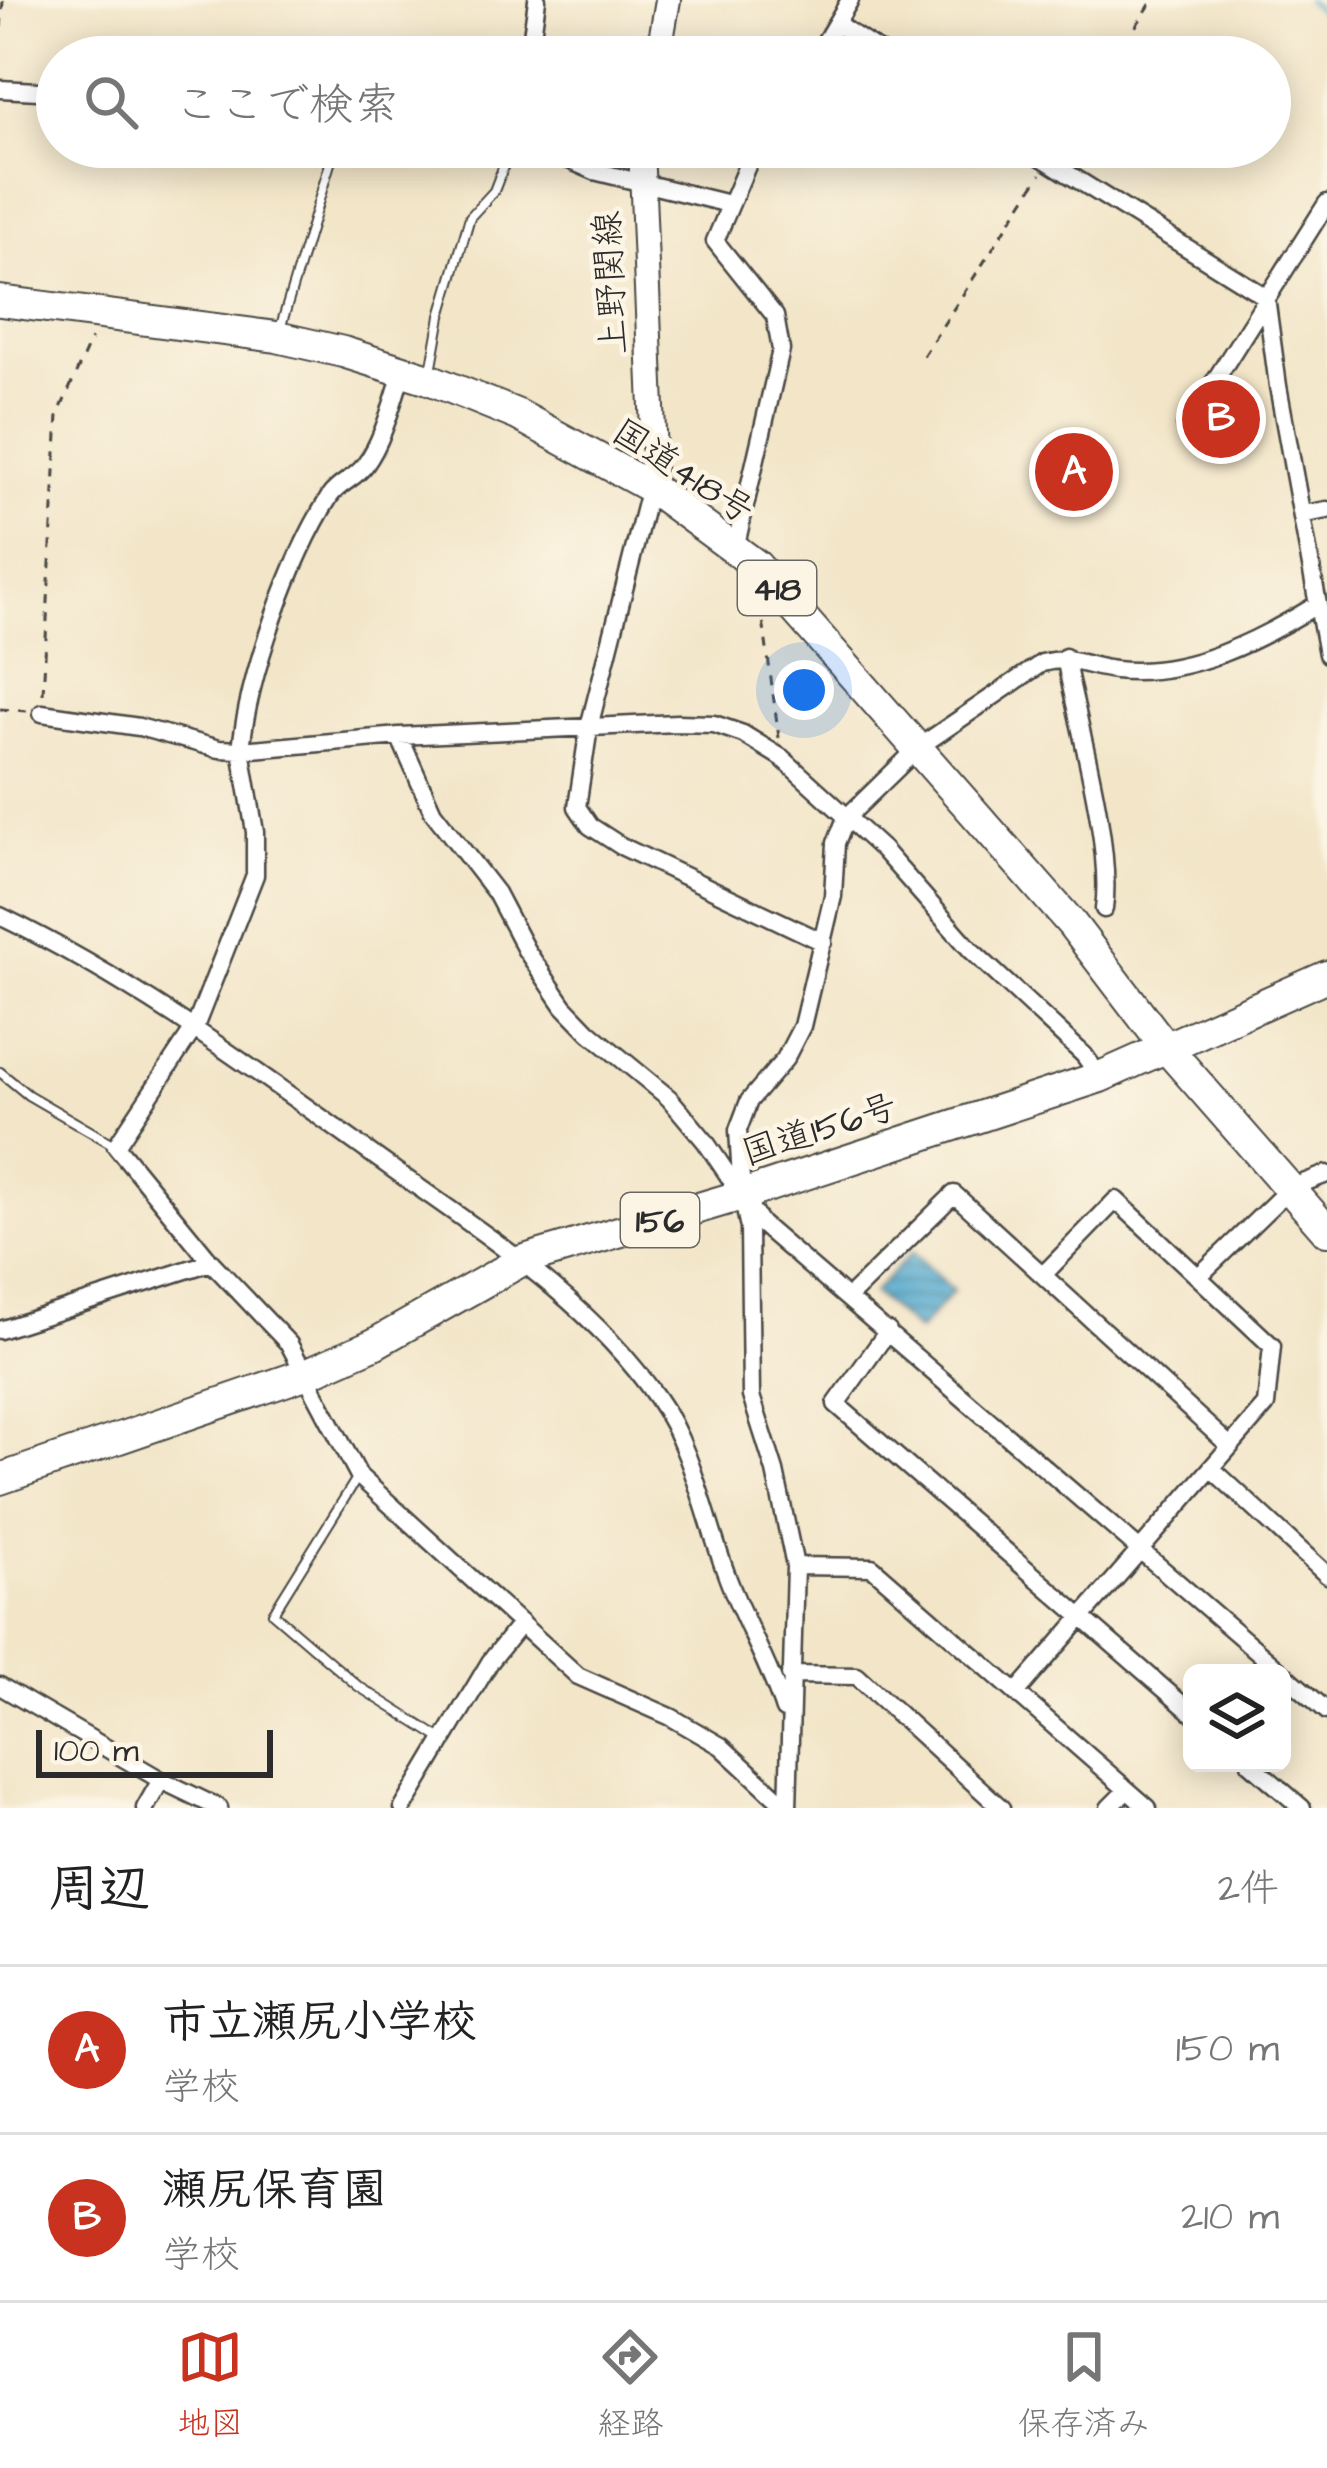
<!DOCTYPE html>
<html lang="ja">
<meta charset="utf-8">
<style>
body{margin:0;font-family:"Architects Daughter","Klee One",sans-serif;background:#f6f6f6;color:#222}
.controls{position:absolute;right:36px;bottom:36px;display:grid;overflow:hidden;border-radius:18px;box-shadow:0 6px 30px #0003}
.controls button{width:108px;height:108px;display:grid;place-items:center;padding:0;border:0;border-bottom:3px solid #e0e0e0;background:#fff;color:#222;font:60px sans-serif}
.scale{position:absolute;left:36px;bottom:30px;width:237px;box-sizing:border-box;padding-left:12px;border:6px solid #2b2b2b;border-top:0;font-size:33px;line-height:42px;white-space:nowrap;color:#2b2b2b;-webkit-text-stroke:9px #fcf5e5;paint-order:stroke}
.you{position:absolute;left:804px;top:690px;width:42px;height:42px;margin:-30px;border:9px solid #fff;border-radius:50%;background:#1a73e8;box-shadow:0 0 0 18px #1a73e833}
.badge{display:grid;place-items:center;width:78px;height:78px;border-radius:50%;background:#c8321e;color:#fff;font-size:39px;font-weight:700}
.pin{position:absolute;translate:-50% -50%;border:6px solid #fff;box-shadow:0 3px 12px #0006}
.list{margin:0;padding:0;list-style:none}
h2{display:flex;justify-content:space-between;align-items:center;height:156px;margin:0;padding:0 48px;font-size:51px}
h2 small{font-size:39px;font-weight:400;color:#767676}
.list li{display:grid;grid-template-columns:78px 1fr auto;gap:36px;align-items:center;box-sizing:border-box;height:168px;padding:0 48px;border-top:3px solid #e0e0e0}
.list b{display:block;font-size:45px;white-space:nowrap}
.list p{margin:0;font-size:39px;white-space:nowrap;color:#767676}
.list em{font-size:39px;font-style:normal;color:#767676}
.icon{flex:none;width:66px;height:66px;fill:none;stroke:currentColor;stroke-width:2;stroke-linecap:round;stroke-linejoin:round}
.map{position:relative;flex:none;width:1327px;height:1808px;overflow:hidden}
.search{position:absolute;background:#fff;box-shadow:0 6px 30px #0003;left:36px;right:36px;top:36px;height:132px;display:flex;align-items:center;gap:30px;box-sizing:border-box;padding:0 42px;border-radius:66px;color:#767676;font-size:45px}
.sheet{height:492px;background:#fff}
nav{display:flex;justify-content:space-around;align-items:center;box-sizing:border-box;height:168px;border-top:3px solid #e0e0e0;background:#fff;font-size:33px;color:#767676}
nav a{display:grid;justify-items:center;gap:6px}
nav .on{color:#c8321e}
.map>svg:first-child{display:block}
.water{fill:url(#water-rules);stroke:#3e6a7c;stroke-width:3}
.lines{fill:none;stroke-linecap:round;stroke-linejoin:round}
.stream{stroke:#51a8cd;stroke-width:4.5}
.lane-casing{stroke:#494743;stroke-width:12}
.street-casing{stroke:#494743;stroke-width:21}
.secondary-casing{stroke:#494743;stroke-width:28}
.highway-casing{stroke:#494743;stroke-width:34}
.path{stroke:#494743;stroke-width:3;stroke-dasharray:9 9;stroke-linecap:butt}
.lane{stroke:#fff;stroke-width:8}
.street{stroke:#fff;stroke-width:16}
.secondary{stroke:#fff;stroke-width:24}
.highway{stroke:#fff;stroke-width:30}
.labels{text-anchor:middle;stroke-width:9;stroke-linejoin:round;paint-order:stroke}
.shield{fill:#fcf5e5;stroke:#6a6863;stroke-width:3}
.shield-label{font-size:33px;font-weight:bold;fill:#2b2b2b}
.street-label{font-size:36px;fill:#2b2b2b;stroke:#fcf5e5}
</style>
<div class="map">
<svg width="1327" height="1808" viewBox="0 0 1327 1808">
<defs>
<pattern id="water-rules" width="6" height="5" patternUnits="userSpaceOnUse" patternTransform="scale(3)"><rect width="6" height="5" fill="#51a8cd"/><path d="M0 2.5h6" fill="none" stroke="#4389a7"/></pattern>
</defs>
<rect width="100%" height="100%" fill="#fcf5e5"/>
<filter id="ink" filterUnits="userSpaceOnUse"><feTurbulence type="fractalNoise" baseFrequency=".00833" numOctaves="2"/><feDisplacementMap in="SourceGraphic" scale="24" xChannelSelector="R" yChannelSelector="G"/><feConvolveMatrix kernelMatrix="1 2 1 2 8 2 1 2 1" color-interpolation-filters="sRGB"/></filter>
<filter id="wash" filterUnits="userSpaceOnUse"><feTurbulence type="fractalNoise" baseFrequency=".004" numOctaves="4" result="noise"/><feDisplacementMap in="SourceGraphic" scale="48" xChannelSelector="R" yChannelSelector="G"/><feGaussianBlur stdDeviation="2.7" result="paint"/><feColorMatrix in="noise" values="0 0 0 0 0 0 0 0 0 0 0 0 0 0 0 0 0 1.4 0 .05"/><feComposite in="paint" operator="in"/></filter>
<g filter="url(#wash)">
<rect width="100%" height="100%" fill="#f2e5c8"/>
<path class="water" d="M912 1252 953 1291 918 1332 873 1293Z"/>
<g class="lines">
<path class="stream" d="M1307 0 1321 13 1327 14"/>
</g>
</g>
<g filter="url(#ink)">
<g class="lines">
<defs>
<path id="lane" d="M280 329 335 147
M431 371 441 316 470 217 494 191 511 147
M0 1072 28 1095 114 1145
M357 1478 273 1613 358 1686 440 1738"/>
<path id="street" d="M837 24 887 57
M529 57 537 0
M816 57 850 0
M0 89 57 92
M539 147 594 171 729 204
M1025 147 1266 297
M1266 297 1278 386 1327 654
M403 370C393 400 384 439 365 465 356 478 339 483 330 496 290 559 248 676 241 750L399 736 677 723 714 724 743 734 782 758 883 850 971 950 1084 1055 1100 1077
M1185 428 1327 203
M650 487 589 727 577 807 590 826 621 846 823 942
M1304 514 1327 510
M735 549 781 350 775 316 715 241 755 147
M1065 657C1078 725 1113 845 1104 909
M42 713 139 727 219 749 241 750 255 832V875L195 1027 116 1146 211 1262 289 1344 359 1476 578 1676 671 1717 721 1746 788 1808
M399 736 433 812 496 893 526 950 564 1006 589 1032 669 1098 705 1141 761 1224 1327 1711
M0 916C139 983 257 1072 383 1162 480 1232 588 1298 657 1398 693 1448 707 1526 730 1584 747 1627 770 1666 784 1710
M1198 1277 1290 1188 1327 1174
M849 1297 954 1194 1230 1446
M0 1330 211 1262
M888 1331 836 1404 1192 1713
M1211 1468 1327 1575
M795 1566 872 1567 1148 1808
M790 1675 857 1676 1001 1808
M0 1686 161 1780 219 1808
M1016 1693 1266 1405 1272 1346 1116 1200 1043 1275
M1250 1763 1302 1808
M145 1808 161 1780
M403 1808 490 1662 521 1623
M788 1808 795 1566 775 1471 751 1396 749 1228 742 1195 738 1130 749 1101 785 1059 802 1026 833 896 836 843 846 818 919 747 1042 663C1074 655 1085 667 1115 670 1187 678 1260 640 1318 604
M1109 1808 1127 1790"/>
<path id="secondary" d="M658 57 668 0
M641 147 654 455 650 487"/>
<path id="highway" d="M0 301 277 337 343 352 429 379 518 415 650 487 756 565 1071 923 1164 1045 1327 1231
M0 1479 308 1373 374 1344 521 1261 742 1195 1100 1077 1327 976"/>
</defs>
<use href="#lane" class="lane-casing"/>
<use href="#street" class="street-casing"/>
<use href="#secondary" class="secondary-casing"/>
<use href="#highway" class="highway-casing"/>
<path class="path" d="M0 46 3 0
M1116 57 1153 0
M923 356 1041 174
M761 605 779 738
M43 694 58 415 91 339
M0 709 28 711"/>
<use href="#lane" class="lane"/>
<use href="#street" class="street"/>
<use href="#secondary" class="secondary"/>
<use href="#highway" class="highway"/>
</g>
</g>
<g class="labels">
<g class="shield">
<rect x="738" y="561" width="78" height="54" rx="9"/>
<rect x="621" y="1193" width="78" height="54" rx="9"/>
</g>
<g class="shield-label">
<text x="777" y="600">418</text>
<text x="660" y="1232">156</text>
</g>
<g class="street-label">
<text transform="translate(609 283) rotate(-93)" y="13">上野関線</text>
<text transform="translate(684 470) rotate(33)" y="13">国道418号</text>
<text transform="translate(819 1128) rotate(-18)" y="13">国道156号</text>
</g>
</g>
</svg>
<div class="controls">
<button><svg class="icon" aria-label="layers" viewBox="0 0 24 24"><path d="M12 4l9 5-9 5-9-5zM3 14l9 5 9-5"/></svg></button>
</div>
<div class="scale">100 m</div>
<div class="you"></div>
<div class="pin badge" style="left:1074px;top:472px">A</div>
<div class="pin badge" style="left:1221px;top:419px">B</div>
<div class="search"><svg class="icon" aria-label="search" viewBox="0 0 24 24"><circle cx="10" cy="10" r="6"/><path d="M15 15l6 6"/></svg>ここで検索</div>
</div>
<section class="sheet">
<h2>周辺<small>2件</small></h2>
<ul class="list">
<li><span class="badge">A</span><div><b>市立瀬尻小学校</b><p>学校</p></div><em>150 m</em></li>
<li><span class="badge">B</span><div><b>瀬尻保育園</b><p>学校</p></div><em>210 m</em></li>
</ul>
</section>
<nav>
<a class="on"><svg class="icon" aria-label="map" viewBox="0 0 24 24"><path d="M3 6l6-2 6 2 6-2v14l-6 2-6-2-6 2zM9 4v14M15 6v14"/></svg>地図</a>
<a><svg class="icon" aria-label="directions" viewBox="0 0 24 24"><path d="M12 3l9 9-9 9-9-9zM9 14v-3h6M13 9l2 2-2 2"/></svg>経路</a>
<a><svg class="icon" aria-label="saved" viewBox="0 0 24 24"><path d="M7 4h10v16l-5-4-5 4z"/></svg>保存済み</a>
</nav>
